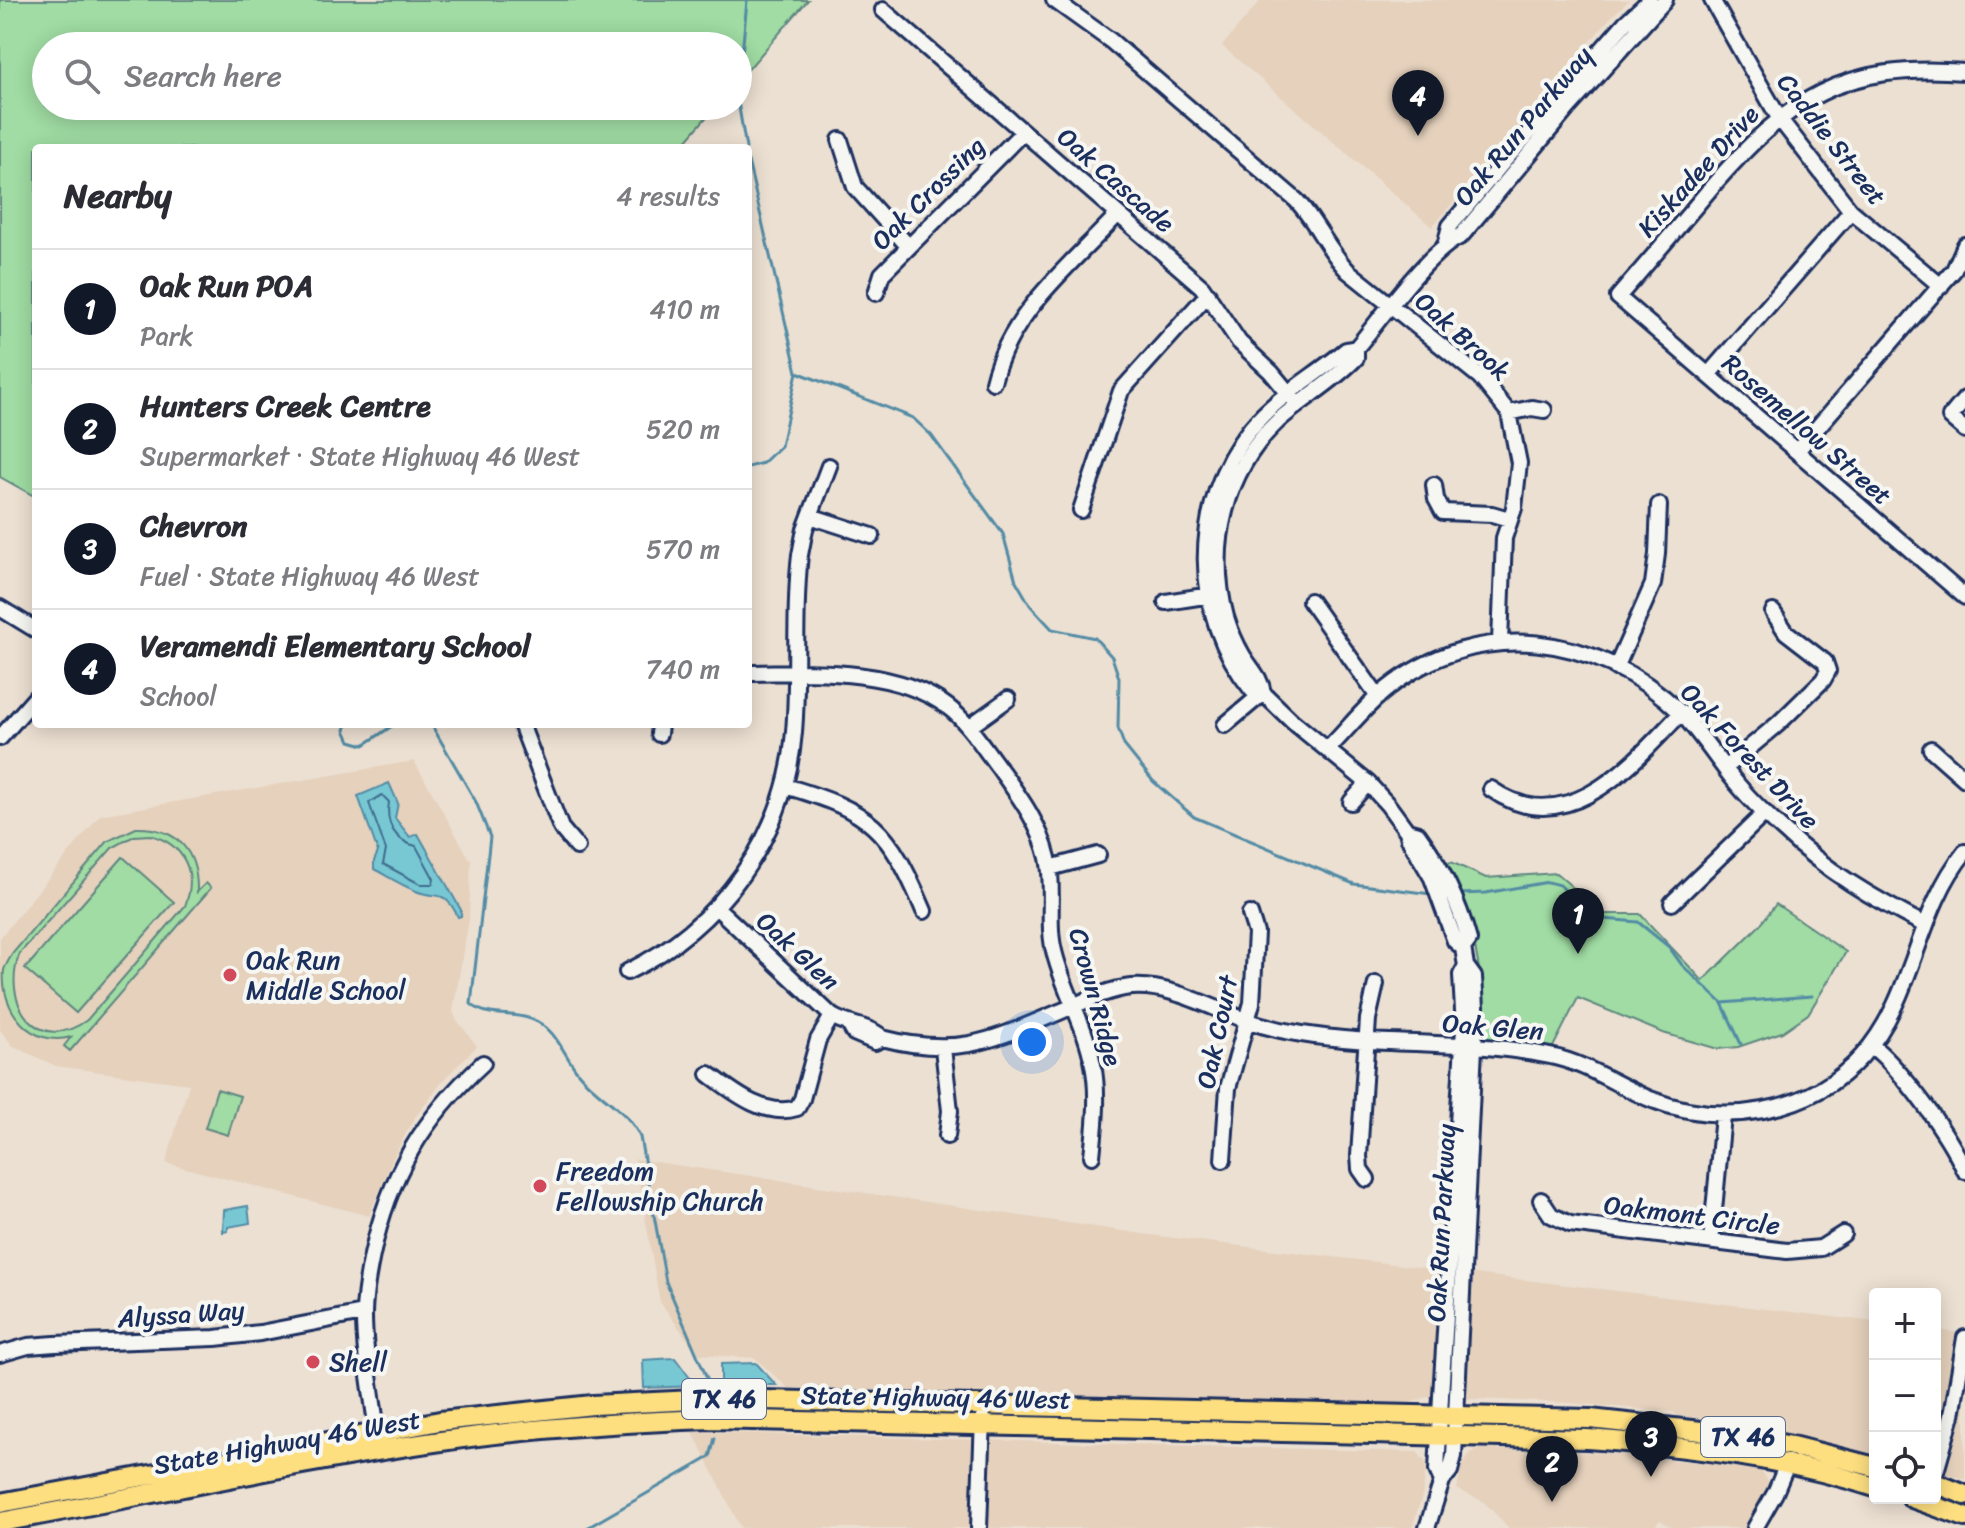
<!DOCTYPE html>
<meta charset="utf-8">
<style>
body{margin:0;font-family:Sriracha,sans-serif;background:#f7f7f7;color:#2b2b33}
.controls{position:absolute;right:24px;bottom:24px;display:grid;overflow:hidden;border-radius:8px;box-shadow:0 4px 20px #0003}
.controls button{width:72px;height:72px;display:grid;place-items:center;padding:0;border:0;border-bottom:2px solid #e1e1e2;background:#fff;color:#2b2b33;font:40px sans-serif}
.you{position:absolute;left:1032px;top:1042px;width:28px;height:28px;margin:-20px;border:6px solid #fff;border-radius:50%;background:#1a73e8;box-shadow:0 0 0 12px #1a73e833}
.badge{display:grid;place-items:center;width:52px;height:52px;border-radius:50%;background:#111827;color:#fff;font-size:26px;font-weight:700}
.pin{position:absolute;translate:-50% -66px;filter:drop-shadow(0 2px 4px #0008)}
.pin::after{content:'';position:absolute;top:42px;width:28px;height:24px;background:inherit;clip-path:polygon(0 0,100% 0,50% 100%)}
.list{margin:0;padding:0;list-style:none}
h2{display:flex;justify-content:space-between;align-items:center;height:104px;margin:0;padding:0 32px;font-size:34px}
h2 small{font-size:26px;font-weight:400;color:#7c7c81}
.list li{display:grid;grid-template-columns:52px 1fr auto;gap:24px;align-items:center;box-sizing:border-box;height:120px;padding:0 32px;border-top:2px solid #e1e1e2}
.list b{display:block;font-size:30px;white-space:nowrap}
.list p{margin:0;font-size:26px;white-space:nowrap;color:#7c7c81}
.list em{font-size:26px;font-style:normal;color:#7c7c81}
.icon{flex:none;width:44px;height:44px;fill:none;stroke:currentColor;stroke-width:2;stroke-linecap:round;stroke-linejoin:round}
.map{position:relative;flex:none;width:1965px;height:1528px;overflow:hidden}
.search{position:absolute;background:#fff;box-shadow:0 4px 20px #0003;left:32px;top:32px;width:720px;height:88px;display:flex;align-items:center;gap:20px;box-sizing:border-box;padding:0 28px;border-radius:44px;color:#7c7c81;font-size:30px}
.panel{position:absolute;background:#fff;box-shadow:0 4px 20px #0003;left:32px;top:144px;width:720px;height:584px;border-radius:8px}
.map>svg:first-child{display:block}
.built{fill:#e5d1bc}
.green{fill:#a0dca3;stroke:#5e8680;stroke-width:2;fill-rule:evenodd}
.water{fill:#78c8d4;stroke:#538ba5;stroke-width:2}
.lines{fill:none;stroke-linecap:round;stroke-linejoin:round}
.shore{stroke:#406c8d;stroke-width:2}
.stream{stroke:#538ba5;stroke-width:3}
.minor-casing{stroke:#1b2f5e;stroke-width:20}
.major-casing{stroke:#1b2f5e;stroke-width:24}
.minor{stroke:#f6f6f2;stroke-width:14}
.major{stroke:#fedf80;stroke-width:18}
.poi-dot{fill:#d1495b;stroke:#f6f6f2;stroke-width:3}
.labels{text-anchor:middle;stroke-width:8;stroke-linejoin:round;paint-order:stroke}
.shield{fill:#f6f6f2;stroke:#5d6b8a;stroke-width:2}
.shield-label{font-size:24px;font-weight:bold;fill:#1b2f5e}
.street-label{font-size:26px;fill:#1b2f5e;stroke:#f6f6f2}
.poi-label{font-size:26px;fill:#1b2f5e;stroke:#f6f6f2;text-anchor:start}
</style>
<div class="map">
<svg width="1965" height="1528" viewBox="0 0 1965 1528">
<rect width="100%" height="100%" fill="#ece0d2"/>
<filter id="ink" filterUnits="userSpaceOnUse"><feTurbulence type="fractalNoise" baseFrequency=".0125" numOctaves="2"/><feDisplacementMap in="SourceGraphic" scale="16" xChannelSelector="R" yChannelSelector="G"/><feConvolveMatrix kernelMatrix="1 2 1 2 8 2 1 2 1" color-interpolation-filters="sRGB"/></filter>
<g filter="url(#ink)">
<path class="built" d="M1261 0H1629L1611 17 1432 227 1222 46Z
M414 761 471 861 469 919 453 1011 456 1019 477 1046 446 1077 413 1120 392 1160 369 1216 166 1163 189 1084 56 1066 13 1046 0 1030V938L100 815Z
M635 1159 1150 1235 1875 1322V1455L1752 1425 1676 1415 1674 1412 1570 1403 1427 1397 1407 1404 788 1388 755 1358 698 1354 660 1302Z
M1935 1330 1955 1332 1954 1349 1965 1355V1479L1935 1471Z
M693 1432 1417 1452 1427 1464 1422 1496 1412 1528H741Z
M1482 1449 1605 1453 1752 1468 1760 1470 1769 1483 1768 1489 1746 1528H1673L1660 1520 1653 1528H1509L1484 1502 1457 1489 1462 1466 1471 1453Z"/>
<path class="green" d="M0 0H808L738 81V46H46V106H716L680 148H36V497L0 477Z
M136 828C178 827 198 852 197 892L206 883 211 888 70 1051 64 1046 71 1037C32 1048 0 1011 4 970 6 964 10 958 13 953L108 841ZM150 835C184 844 198 873 185 906L87 1020C38 1056 0 1003 20 953L112 848 134 836Z
M123 857 174 902 76 1013 25 969Z
M1451 862 1486 878 1556 873 1604 914H1640L1703 981 1759 926 1776 904 1846 952 1808 1014 1782 1032 1738 1047 1718 1049 1663 1033 1578 998 1552 1049 1490 1039 1482 1032C1484 966 1472 924 1448 864Z
M217 1089 240 1096 228 1135 205 1128Z"/>
<path class="water" d="M389 783 398 803 395 818 410 837 418 834 461 910V916L458 917C444 887 437 900 416 891 401 885 387 876 374 869V861L378 852 358 796Z
M248 1206 250 1223 228 1227V1231L223 1232 224 1210Z
M675 1358 696 1386 644 1388 643 1360Z
M756 1363 776 1385H721V1364Z"/>
<g class="lines">
<path class="shore" d="M382 795 389 802C385 824 395 841 416 846L434 879 433 884H420L383 864 386 850 369 803Z"/>
<path class="stream" d="M738 98 747 0
M738 102 746 148
M748 161 797 372 781 446 763 463 748 467
M797 372 913 418 931 435 1003 534 1016 581 1030 605 1052 629 1095 638 1112 657 1119 678 1118 728 1124 745 1153 781 1194 817 1354 884 1431 894
M347 724 345 730 350 741 364 745 395 724
M431 724 476 802 490 837 471 1004C488 1019 510 1011 531 1019 557 1028 563 1055 579 1074 598 1097 628 1110 640 1137L666 1282 710 1385
M1458 894 1486 893 1548 882 1560 885 1592 918 1638 922 1669 947 1682 965 1722 1003 1741 1044
M1722 1003 1812 996
M587 1528 710 1457 715 1438"/>
<defs>
<path id="minor" d="M1054 0 1111 41 1296 200C1316 221 1327 249 1348 271L1480 377 1509 413 1519 463 1514 508 1504 538 1500 642
M1712 0 1779 118 1851 211 1941 286
M883 10 1202 287 1239 342 1271 372 1295 401
M1965 72C1842 62 1788 99 1710 189 1680 225 1649 261 1618 297L1965 597
M840 140 855 187 909 247
M1446 242 1450 226 1505 160 1625 23 1650 0
M876 293 882 274 1023 132
M1356 348 1346 350C1315 376 1276 397 1251 428 1190 504 1191 615 1252 690L1263 693 1292 721 1368 783 1388 805 1407 831 1409 839 1432 878 1455 941 1463 948
M1708 375 1851 211
M993 382C1010 312 1071 265 1118 214
M1965 399 1950 417 1965 430
M1509 413 1532 408 1544 410
M1797 451 1954 270 1965 245
M1434 485 1436 499 1443 512 1492 514 1509 519
M1081 510 1121 391 1208 294
M810 516 872 536
M1310 601 1378 697
M1166 602 1217 594
M0 608 36 630
M1616 668 1653 584 1657 554 1659 505
M748 673C812 672 895 667 948 707 969 723 983 747 999 768 1019 796 1040 824 1048 858 1055 891 1046 924 1055 955 1065 993 1086 1026 1093 1065 1099 1094 1095 1126 1092 1156
M1263 693C1261 678 1251 669 1243 656 1236 644 1230 630 1226 617 1207 546 1225 470 1279 420 1304 398 1333 382 1356 358V348C1380 320 1430 249 1461 236L1568 108 1665 0
M521 724 561 828 577 847
M1225 725 1263 693
M969 727 1008 699
M659 734 660 724
M0 738 36 697
M1931 749 1965 779
M1327 750C1347 730 1365 706 1387 689 1478 616 1598 633 1680 712 1700 732 1715 757 1733 779 1748 798 1766 815 1784 831 1826 871 1874 899 1925 925
M1725 768 1778 724 1823 680 1828 671 1825 662 1786 632 1773 612
M785 786C871 811 889 828 924 911
M1491 789C1567 843 1633 763 1681 713
M1351 802 1368 783
M1407 831 1418 834C1442 867 1458 900 1469 940L1463 948 1466 966 1474 977 1476 1007 1454 1456 1450 1471 1442 1481 1427 1528
M1050 868 1098 855
M1672 903 1765 813
M716 907 832 1016C848 1026 864 1024 879 1035
M627 972C720 927 786 836 794 732 799 673 793 613 800 555L805 529 829 466
M850 1026 854 1033 875 1042 882 1038C963 1059 996 1038 1069 1008 1089 999 1110 989 1132 987 1169 984 1209 1007 1243 1019 1262 1026 1282 1031 1302 1034 1384 1047 1469 1039 1550 1056 1586 1063 1616 1085 1650 1099 1721 1127 1809 1115 1862 1056 1915 997 1916 912 1965 852
M1871 1045C1903 1071 1948 1133 1965 1171
M943 1048 950 1111 947 1136
M709 1074C733 1092 765 1118 797 1108L802 1099 818 1040 832 1016
M1223 1160 1228 1088 1252 1003 1256 933 1250 914
M1367 1179 1360 1169 1359 1156 1368 1019 1376 984
M1541 1200 1551 1215 1570 1224 1787 1251 1821 1248 1843 1234
M1711 1241 1723 1116
M0 1354 28 1346 55 1344 215 1338 260 1333 363 1313
M377 1431C372 1393 364 1354 364 1316 364 1296 368 1274 372 1255 389 1175 423 1118 483 1063
M1935 1475 1952 1415 1965 1338
M1442 1481 1437 1470 1441 1396 1464 1028 1461 975 1466 966
M979 1528 983 1417
M1755 1528 1775 1493 1788 1462"/>
<path id="major" d="M1935 1483 1965 1495
M1912 1498 1965 1517
M0 1503 440 1421 593 1405 715 1399 1590 1419 1720 1433 1792 1446 1875 1467
M0 1522C147 1496 293 1462 441 1441 531 1428 622 1422 712 1419L1587 1439C1685 1446 1781 1457 1875 1487"/>
</defs>
<use href="#minor" class="minor-casing"/>
<use href="#major" class="major-casing"/>
<use href="#minor" class="minor"/>
<use href="#major" class="major"/>
</g>
</g>
<g class="poi-dot">
<circle cx="230" cy="975" r="8"/>
<circle cx="540" cy="1186" r="8"/>
<circle cx="313" cy="1362" r="8"/>
</g>
<g class="labels">
<g class="shield">
<rect x="682" y="1379" width="84" height="40" rx="6"/>
<rect x="1701" y="1417" width="84" height="40" rx="6"/>
</g>
<g class="shield-label">
<text x="724" y="1407">TX 46</text>
<text x="1743" y="1445">TX 46</text>
</g>
<g class="street-label">
<text transform="translate(1523 126) rotate(-50)" y="9">Oak Run Parkway</text>
<text transform="translate(1832 139) rotate(52)" y="9">Caddie Street</text>
<text transform="translate(1698 171) rotate(-48)" y="9">Kiskadee Drive</text>
<text transform="translate(1116 180) rotate(41)" y="9">Oak Cascade</text>
<text transform="translate(928 193) rotate(-45)" y="9">Oak Crossing</text>
<text transform="translate(1463 336) rotate(42)" y="9">Oak Brook</text>
<text transform="translate(1807 429) rotate(41)" y="9">Rosemellow Street</text>
<text transform="translate(1750 756) rotate(47)" y="9">Oak Forest Drive</text>
<text transform="translate(798 951) rotate(43)" y="9">Oak Glen</text>
<text transform="translate(1096 997) rotate(75)" y="9">Crown Ridge</text>
<text transform="translate(1493 1027) rotate(5)" y="9">Oak Glen</text>
<text transform="translate(1217 1032) rotate(-78)" y="9">Oak Court</text>
<text transform="translate(1692 1215) rotate(7)" y="9">Oakmont Circle</text>
<text transform="translate(1441 1223) rotate(-87)" y="9">Oak Run Parkway</text>
<text transform="translate(181 1314) rotate(-4)" y="9">Alyssa Way</text>
<text transform="translate(936 1397) rotate(1)" y="9">State Highway 46 West</text>
<text transform="translate(287 1442) rotate(-10)" y="9">State Highway 46 West</text>
</g>
<g class="poi-label">
<text x="246" y="969">Oak Run<tspan x="246" dy="30">Middle School</tspan></text>
<text x="556" y="1180">Freedom<tspan x="556" dy="30">Fellowship Church</tspan></text>
<text x="329" y="1371">Shell</text>
</g>
</g>
</svg>
<div class="controls">
<button>+</button>
<button>−</button>
<button><svg class="icon" aria-label="locate" viewBox="0 0 24 24"><circle cx="12" cy="12" r="6"/><path d="M12 2v4M12 18v4M2 12h4M18 12h4"/></svg></button>
</div>
<div class="you"></div>
<div class="pin badge" style="left:1578px;top:954px">1</div>
<div class="pin badge" style="left:1552px;top:1502px">2</div>
<div class="pin badge" style="left:1651px;top:1477px">3</div>
<div class="pin badge" style="left:1418px;top:136px">4</div>
<div class="search"><svg class="icon" aria-label="search" viewBox="0 0 24 24"><circle cx="10" cy="10" r="6"/><path d="M15 15l6 6"/></svg>Search here</div>
<section class="panel">
<h2>Nearby<small>4 results</small></h2>
<ul class="list">
<li><span class="badge">1</span><div><b>Oak Run POA</b><p>Park</p></div><em>410 m</em></li>
<li><span class="badge">2</span><div><b>Hunters Creek Centre</b><p>Supermarket · State Highway 46 West</p></div><em>520 m</em></li>
<li><span class="badge">3</span><div><b>Chevron</b><p>Fuel · State Highway 46 West</p></div><em>570 m</em></li>
<li><span class="badge">4</span><div><b>Veramendi Elementary School</b><p>School</p></div><em>740 m</em></li>
</ul>
</section>
</div>
